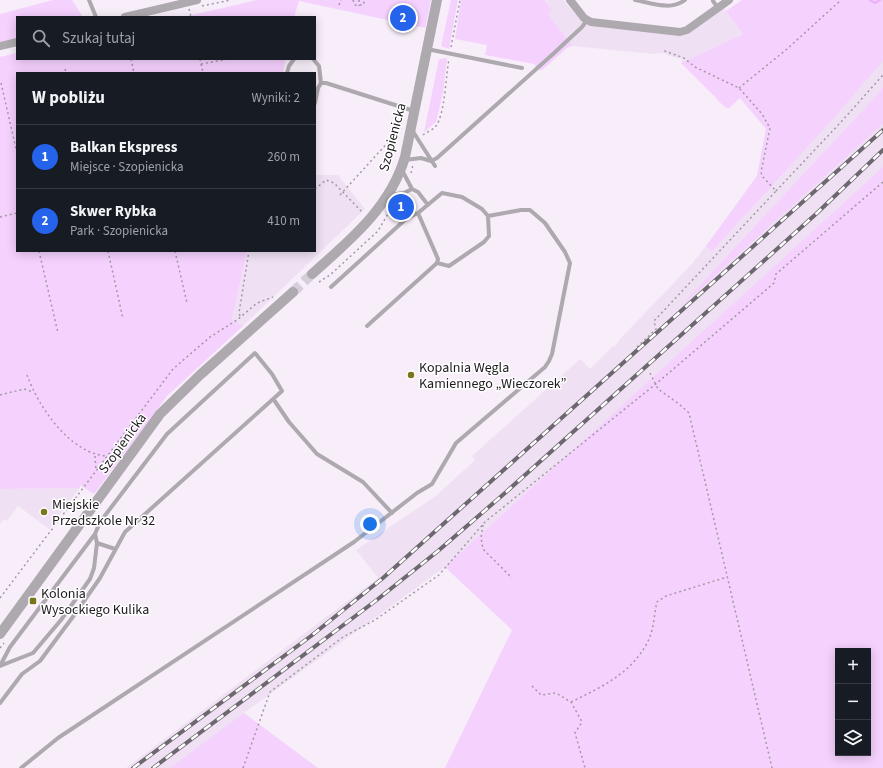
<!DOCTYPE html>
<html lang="pl">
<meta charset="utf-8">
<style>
body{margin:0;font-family:"Source Sans 3",sans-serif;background:#242831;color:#f1f3f6}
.controls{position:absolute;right:12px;bottom:12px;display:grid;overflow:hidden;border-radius:0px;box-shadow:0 2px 10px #0003}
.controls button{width:36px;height:36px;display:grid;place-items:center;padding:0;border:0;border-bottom:1px solid #363941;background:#171b24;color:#f1f3f6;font:20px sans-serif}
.you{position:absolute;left:370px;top:524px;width:14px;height:14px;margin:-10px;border:3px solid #fff;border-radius:50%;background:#1a73e8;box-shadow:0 0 0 6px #1a73e833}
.badge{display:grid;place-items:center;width:26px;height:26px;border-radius:50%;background:#2563eb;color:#fff;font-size:13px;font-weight:700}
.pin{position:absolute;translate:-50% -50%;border:2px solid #fff;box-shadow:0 1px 4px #0006}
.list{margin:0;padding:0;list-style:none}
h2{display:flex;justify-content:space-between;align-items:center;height:52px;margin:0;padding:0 16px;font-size:17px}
h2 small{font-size:13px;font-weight:400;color:#9ea1a6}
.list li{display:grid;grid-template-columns:26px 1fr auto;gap:12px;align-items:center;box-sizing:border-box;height:64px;padding:0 16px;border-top:1px solid #363941}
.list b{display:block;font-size:15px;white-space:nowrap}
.list p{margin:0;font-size:13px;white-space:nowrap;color:#9ea1a6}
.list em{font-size:13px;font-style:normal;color:#9ea1a6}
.icon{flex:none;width:22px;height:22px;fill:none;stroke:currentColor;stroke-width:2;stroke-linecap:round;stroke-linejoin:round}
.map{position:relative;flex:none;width:883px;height:768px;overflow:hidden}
.search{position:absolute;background:#171b24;box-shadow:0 2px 10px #0003;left:16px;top:16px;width:300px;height:44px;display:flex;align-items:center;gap:10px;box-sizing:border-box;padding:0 14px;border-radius:0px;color:#9ea1a6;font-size:15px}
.panel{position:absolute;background:#171b24;box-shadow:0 2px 10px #0003;left:16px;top:72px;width:300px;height:180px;border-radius:0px}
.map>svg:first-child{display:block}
.built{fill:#efe1f3}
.green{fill:#f5d1fe;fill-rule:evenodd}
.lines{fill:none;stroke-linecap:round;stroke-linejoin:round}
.stream{stroke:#edb0fd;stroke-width:2.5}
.tertiary-tunnel{stroke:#d6ced9;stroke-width:10;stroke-dasharray:10 5;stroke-linecap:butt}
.path{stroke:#a099a2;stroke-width:1.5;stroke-dasharray:2 3;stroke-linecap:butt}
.service{stroke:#ada9ae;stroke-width:4}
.minor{stroke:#ada9ae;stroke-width:8}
.tertiary{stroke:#ada9ae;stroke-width:10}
.rail-casing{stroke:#6d686f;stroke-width:4}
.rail{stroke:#fff;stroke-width:2.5;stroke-dasharray:8;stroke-linecap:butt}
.poi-dot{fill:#7a7518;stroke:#fff;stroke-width:1.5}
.labels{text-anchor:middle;stroke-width:3;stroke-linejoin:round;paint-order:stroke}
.street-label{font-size:14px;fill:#1e1b1f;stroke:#fff}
.poi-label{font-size:14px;fill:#1e1b1f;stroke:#fff;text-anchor:start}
</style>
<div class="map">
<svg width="883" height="768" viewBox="0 0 883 768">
<rect width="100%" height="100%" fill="#f7eefa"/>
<path class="built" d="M546 0H563L583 22 604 28 688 34 724 8 743 34 681 63 682 59 669 56 664 53 653 54 573 46 548 14Z
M883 0V179L445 567 244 713 179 768H126L378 578 356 550 437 495 475 460 472 456 580 359 590 369 613 346 615 347 619 340 691 265 727 219 757 176 766 129 740 98 729 108H726L717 100Z
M315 175H338L365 209 243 326 232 321 247 251H315Z
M80 488 49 529 18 506 7 521 4 519 0 524V489Z"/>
<path class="green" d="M53 0H72L83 17H17V38L0 42V14Z
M257 0H431L425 28 299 1 294 17H184Z
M451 0H458L449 49 441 46Z
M461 0H546L545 1 552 11 548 14 573 46 568 47 541 71 534 64 485 55 487 45 455 39Z
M742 0H883V61L832 120 712 251 706 246 757 176 766 129 740 98 729 108H726L681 63 743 34 726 11Z
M17 53V59H286L283 73H17V251H247L232 320 243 326 167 396 94 494 80 485V488L0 489V57Z
M447 58 443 93 436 122 424 132 439 59Z
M883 87V124L677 310 878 94Z
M883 167V768H445L512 630 445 567ZM838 651H868V753H838Z
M244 713 318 768H170Z"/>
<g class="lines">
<path class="stream" d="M870 0 875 3 880 0"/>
<path class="tertiary-tunnel" d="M293 292 312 274"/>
<path class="path" d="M353 0 355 5H363L365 0
M359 0V6
M339 5 341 0
M202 6 231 0
M189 9 191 17
M451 47 460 0
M131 59 134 73
M200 59 203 73
M201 64 229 59
M65 69 66 73
M1 83 17 153
M739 88 787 49 841 0
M423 135C427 132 433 130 436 126 445 114 446 74 449 59
M411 173 413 165
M315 189 326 180 334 183 363 213
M776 191 841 122 883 75
M340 195 401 128
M0 217 17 213
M39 251 58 333
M108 251 123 319
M175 251 187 303
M319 282 330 275 378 231 396 200
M240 316 239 313 249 251
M637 347 656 329 654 321 776 191 762 176 761 172 770 128 762 114 739 88 695 67 684 58 662 50
M650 373 658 389 679 404 689 413 772 768
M27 375C38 406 70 454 107 456
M0 395 24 389 33 392
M95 456 96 471
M483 525 481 538 483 549 512 578
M0 598 173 369 210 337 237 320 257 303 273 297
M0 648 4 643
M532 686 541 695 556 693 571 702 582 722 575 733 585 768
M571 702C602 687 634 672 649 639 654 628 654 614 657 602L666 596 727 577
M243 768 270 692 343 637 375 620 439 575 485 522 657 383 774 283 776 274 883 182"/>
<path class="service" d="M89 0 96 17
M635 0C652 3 671 11 685 0
M713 1 718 8
M427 49 522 68
M313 59 319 66 321 83
M287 73 289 66 294 59
M315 103 318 88 321 83H326L414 111
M412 130 435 166
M405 160 421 158 431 161 437 158 553 54 582 27 587 20
M402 170 412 189 418 192 428 205
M389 195 404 193 412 189
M331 287 407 218 418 213
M367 326 437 263 438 259 418 213 442 193 462 197 482 209 488 216 489 236 484 242 449 266 437 263
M274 400 289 422 317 454 363 482 392 513
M97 543 115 549
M1 664 10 647 95 534
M0 666 33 653 61 620 90 579 94 568 97 543 95 534 100 522 167 434 255 353 272 374 282 391 125 532 100 578 75 614 40 661 22 674 0 703
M21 768 58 738 354 542 417 493 432 484 456 443 545 367 549 361 552 354 568 273 570 263 565 252 545 223 530 210H521L488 216"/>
<path class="minor" d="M570 0 584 18 591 22 680 32 687 30 729 0
M125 17 197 0
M0 46 17 42"/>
<path class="tertiary" d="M312 274C350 240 390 208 405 157L437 0
M0 634 160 414 200 375 293 292"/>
<defs>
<path id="rail" d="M133 768 311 636 383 578 883 130
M153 768 378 599 438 551 505 493 816 214 883 150"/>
</defs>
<use href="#rail" class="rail-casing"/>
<use href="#rail" class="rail"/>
</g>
<g class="poi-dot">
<circle cx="411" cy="375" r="4"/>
<circle cx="44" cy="512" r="4"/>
<rect x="29" y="597" width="8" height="8" rx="2"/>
</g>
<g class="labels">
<g class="street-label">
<text transform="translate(392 137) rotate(-75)" y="5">Szopienicka</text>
<text transform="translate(122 443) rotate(-54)" y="5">Szopienicka</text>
</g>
<g class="poi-label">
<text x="419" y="372">Kopalnia Węgla<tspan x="419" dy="16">Kamiennego „Wieczorek”</tspan></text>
<text x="52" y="509">Miejskie<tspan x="52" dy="16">Przedszkole Nr 32</tspan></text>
<text x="41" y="598">Kolonia<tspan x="41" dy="16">Wysockiego Kulika</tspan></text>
</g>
</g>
</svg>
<div class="controls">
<button>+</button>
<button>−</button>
<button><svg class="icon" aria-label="layers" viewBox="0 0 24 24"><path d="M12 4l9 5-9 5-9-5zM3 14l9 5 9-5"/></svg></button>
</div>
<div class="you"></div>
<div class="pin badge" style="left:401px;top:207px">1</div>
<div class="pin badge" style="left:403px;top:18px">2</div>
<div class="search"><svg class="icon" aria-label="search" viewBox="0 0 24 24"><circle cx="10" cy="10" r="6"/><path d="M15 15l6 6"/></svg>Szukaj tutaj</div>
<section class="panel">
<h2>W pobliżu<small>Wyniki: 2</small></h2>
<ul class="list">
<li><span class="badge">1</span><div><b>Balkan Ekspress</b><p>Miejsce · Szopienicka</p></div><em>260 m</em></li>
<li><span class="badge">2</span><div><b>Skwer Rybka</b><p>Park · Szopienicka</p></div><em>410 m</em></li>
</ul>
</section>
</div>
